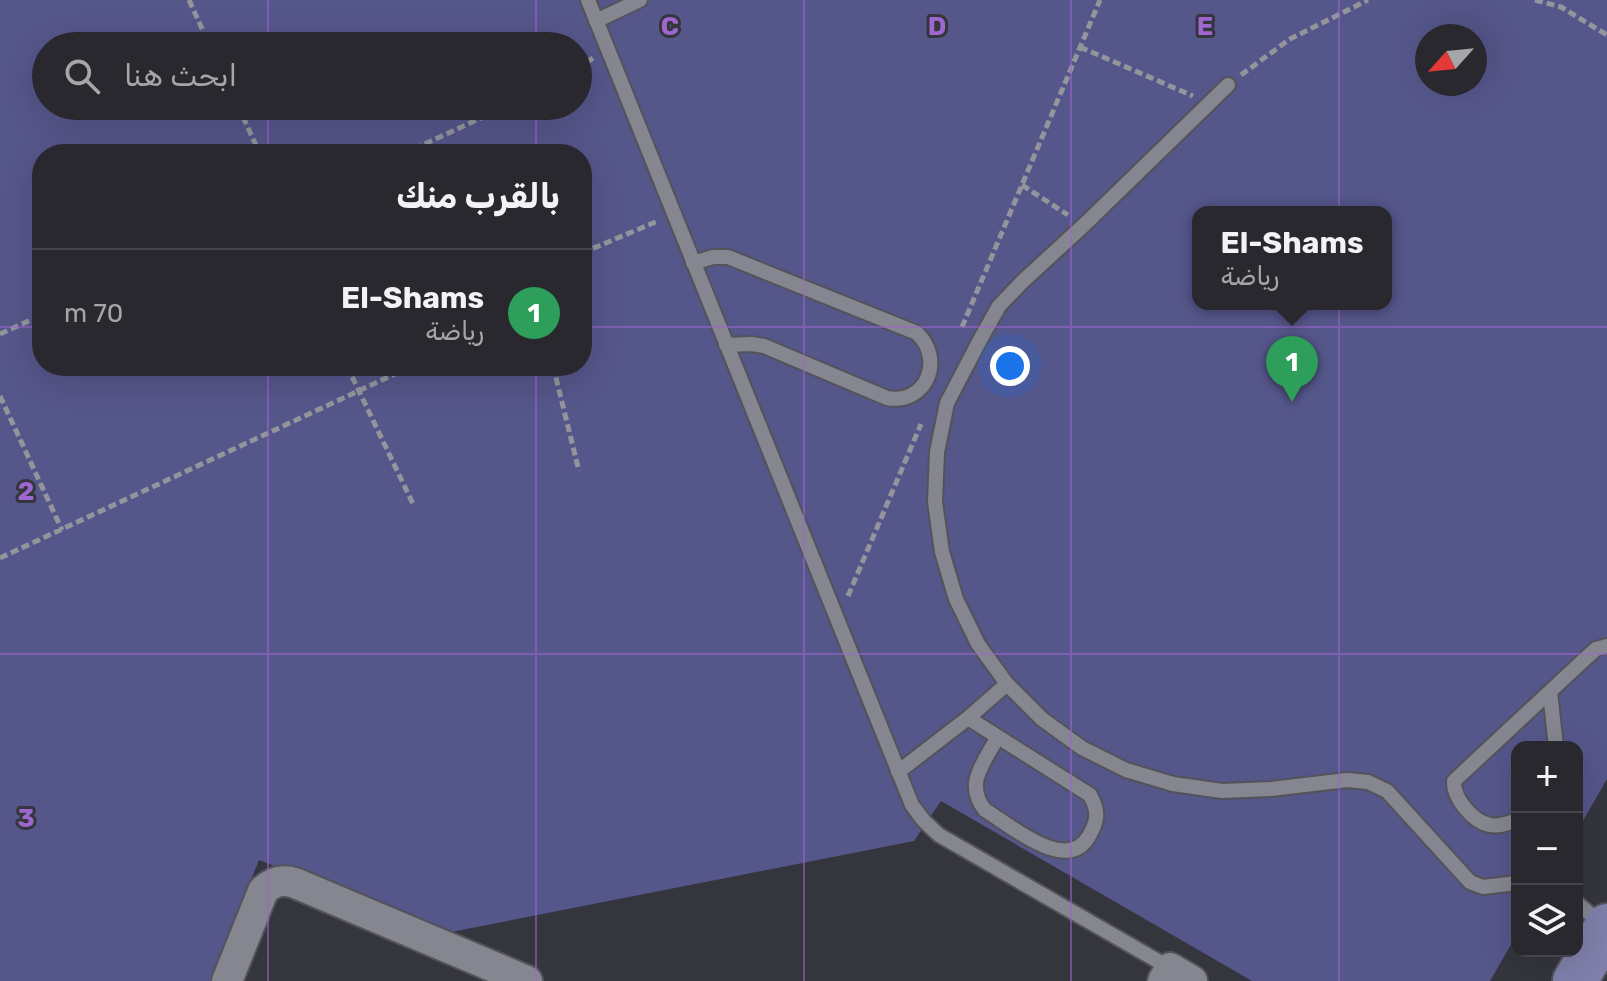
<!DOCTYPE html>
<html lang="ar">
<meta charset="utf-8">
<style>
body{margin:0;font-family:Rubik,"Noto Naskh Arabic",sans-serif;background:#34343a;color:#f1f3f6;direction:rtl}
.controls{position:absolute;right:24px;bottom:24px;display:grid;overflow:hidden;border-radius:16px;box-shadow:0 8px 32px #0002}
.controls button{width:72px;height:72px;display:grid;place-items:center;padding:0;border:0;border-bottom:2px solid #44444a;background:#28282e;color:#f1f3f6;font:40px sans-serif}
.compass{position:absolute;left:1415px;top:24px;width:72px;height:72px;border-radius:50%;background:#28282e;box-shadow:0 8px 32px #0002;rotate:243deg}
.you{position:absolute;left:1010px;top:366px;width:28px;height:28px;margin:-20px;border:6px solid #fff;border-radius:50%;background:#1a73e8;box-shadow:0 0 0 12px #1a73e833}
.badge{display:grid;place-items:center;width:52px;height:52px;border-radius:50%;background:#1a73e8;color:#fff;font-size:26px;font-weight:700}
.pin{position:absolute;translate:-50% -66px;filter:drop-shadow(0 2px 4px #0008)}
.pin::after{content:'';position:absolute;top:42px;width:28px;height:24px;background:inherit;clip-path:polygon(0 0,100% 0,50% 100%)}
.popup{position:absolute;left:1192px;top:206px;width:200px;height:104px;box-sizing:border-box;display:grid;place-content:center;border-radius:16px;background:#28282e;filter:drop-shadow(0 2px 6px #0005);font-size:26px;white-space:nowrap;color:#a5a6aa}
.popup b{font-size:30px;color:#f1f3f6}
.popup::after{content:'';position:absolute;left:50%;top:100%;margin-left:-16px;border:16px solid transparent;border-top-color:#28282e}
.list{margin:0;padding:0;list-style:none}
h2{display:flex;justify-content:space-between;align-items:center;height:104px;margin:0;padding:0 32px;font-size:34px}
h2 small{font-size:26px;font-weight:400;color:#a5a6aa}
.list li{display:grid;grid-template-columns:52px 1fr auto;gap:24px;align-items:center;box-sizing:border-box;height:128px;padding:0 32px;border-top:2px solid #44444a}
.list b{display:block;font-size:30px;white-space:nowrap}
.list p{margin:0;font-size:26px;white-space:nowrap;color:#a5a6aa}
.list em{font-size:26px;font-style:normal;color:#a5a6aa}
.icon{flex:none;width:44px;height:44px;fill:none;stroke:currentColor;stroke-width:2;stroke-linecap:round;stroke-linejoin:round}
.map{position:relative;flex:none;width:1607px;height:981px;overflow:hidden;direction:ltr}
.search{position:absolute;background:#28282e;box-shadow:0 8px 32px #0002;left:32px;top:32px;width:560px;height:88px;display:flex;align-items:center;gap:20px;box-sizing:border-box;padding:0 28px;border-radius:44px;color:#a5a6aa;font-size:30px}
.panel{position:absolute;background:#28282e;box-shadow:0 8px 32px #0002;left:32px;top:144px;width:560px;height:232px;border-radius:32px;direction:rtl}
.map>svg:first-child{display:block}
.green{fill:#55568a;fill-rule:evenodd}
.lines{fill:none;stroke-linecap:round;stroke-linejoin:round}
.service-casing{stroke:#53535a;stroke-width:18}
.minor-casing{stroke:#53535a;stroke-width:34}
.primary-casing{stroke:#53535a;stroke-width:48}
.path{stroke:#94949c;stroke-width:5;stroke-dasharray:8 4;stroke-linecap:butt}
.service{stroke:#85868f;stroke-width:14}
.minor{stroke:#85868f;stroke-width:30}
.primary{stroke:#7f80ab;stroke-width:44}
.grid{fill:none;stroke:#9e66cf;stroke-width:2;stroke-opacity:0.55}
.grid-label{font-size:26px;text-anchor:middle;font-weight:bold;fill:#9e66cf;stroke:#35353e;stroke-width:6;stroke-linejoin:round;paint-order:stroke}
</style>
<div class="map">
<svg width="1607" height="981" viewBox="0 0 1607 981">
<rect width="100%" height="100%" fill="#35353e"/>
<path class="green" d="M0 0H1607V779L1577 831V747H1517V934L1490 981H1252L941 801 914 841 441 934 259 860 211 981H0ZM1427 36H1475V84H1427ZM46 46H578V106H46ZM42 154H582V366H42ZM1198 212H1386V304H1198Z"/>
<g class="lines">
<defs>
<path id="service" d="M588 0 912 805 924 821 939 835 1170 968
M596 21 640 0
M1228 85 1084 225 1022 282 999 306 981 338 947 403 937 452 935 502 942 552 956 599 978 644 1007 684 1042 719 1082 748 1126 770 1173 784 1222 791 1271 789 1347 780 1368 782 1387 791 1470 882 1483 887 1517 883
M693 263 713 257H728L917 333C945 360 926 405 887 398L764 346 752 344 726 345
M1550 692 1556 747
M968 718 1090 795C1099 811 1098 821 1089 836 1067 875 1010 825 985 810 964 784 984 763 997 738
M898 772 968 718 1007 684
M1517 820C1508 823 1500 827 1490 825 1473 822 1453 798 1454 781L1587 657 1596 649 1607 646
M1577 903 1603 925"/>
<path id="minor" d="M227 981 263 891C273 881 282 879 295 883L527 981
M1163 981 1170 968 1192 981"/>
<path id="primary" d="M1575 981 1607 926"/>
</defs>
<use href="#service" class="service-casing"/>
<use href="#minor" class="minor-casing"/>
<use href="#primary" class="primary-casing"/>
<path class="path" d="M189 0 210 46
M1535 0 1561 7 1607 35
M1080 47 1193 96
M578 69 593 58
M1241 75 1290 39 1368 0
M238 106 260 154
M403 154 507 106
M1022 185 1068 215
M582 253 658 221
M962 327 1100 0
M0 334 42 315
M347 366 414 506
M553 366 579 471
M0 396 62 530
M0 558 412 366
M848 596 921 424"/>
<use href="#service" class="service"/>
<use href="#minor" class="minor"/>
<use href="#primary" class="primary"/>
</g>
<path class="grid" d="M268 0V46M536 0V46M804 0V981M1071 0V981M1339 0V981M268 106V154M536 106V154M0 327H42M582 327H1607M268 366V981M536 366V981M0 654H1607"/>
<g class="grid-label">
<text x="670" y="35">C</text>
<text x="937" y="35">D</text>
<text x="1205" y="35">E</text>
<text x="26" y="500">2</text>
<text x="26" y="827">3</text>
</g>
</svg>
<div class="controls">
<button>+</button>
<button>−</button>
<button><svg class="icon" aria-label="layers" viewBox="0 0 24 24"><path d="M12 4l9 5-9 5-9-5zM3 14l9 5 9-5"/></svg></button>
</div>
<svg class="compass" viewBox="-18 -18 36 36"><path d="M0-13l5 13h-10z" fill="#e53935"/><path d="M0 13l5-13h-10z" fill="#a5a6aa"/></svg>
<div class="you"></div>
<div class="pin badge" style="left:1292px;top:402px;background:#2e9e5b">1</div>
<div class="popup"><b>El-Shams</b>رياضة</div>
<div class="search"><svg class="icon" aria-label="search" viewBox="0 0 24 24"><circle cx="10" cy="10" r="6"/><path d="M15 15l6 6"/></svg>ابحث هنا</div>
<section class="panel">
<h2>بالقرب منك<small></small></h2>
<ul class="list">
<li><span class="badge" style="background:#2e9e5b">1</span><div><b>El-Shams</b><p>رياضة</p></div><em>70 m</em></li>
</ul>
</section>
</div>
